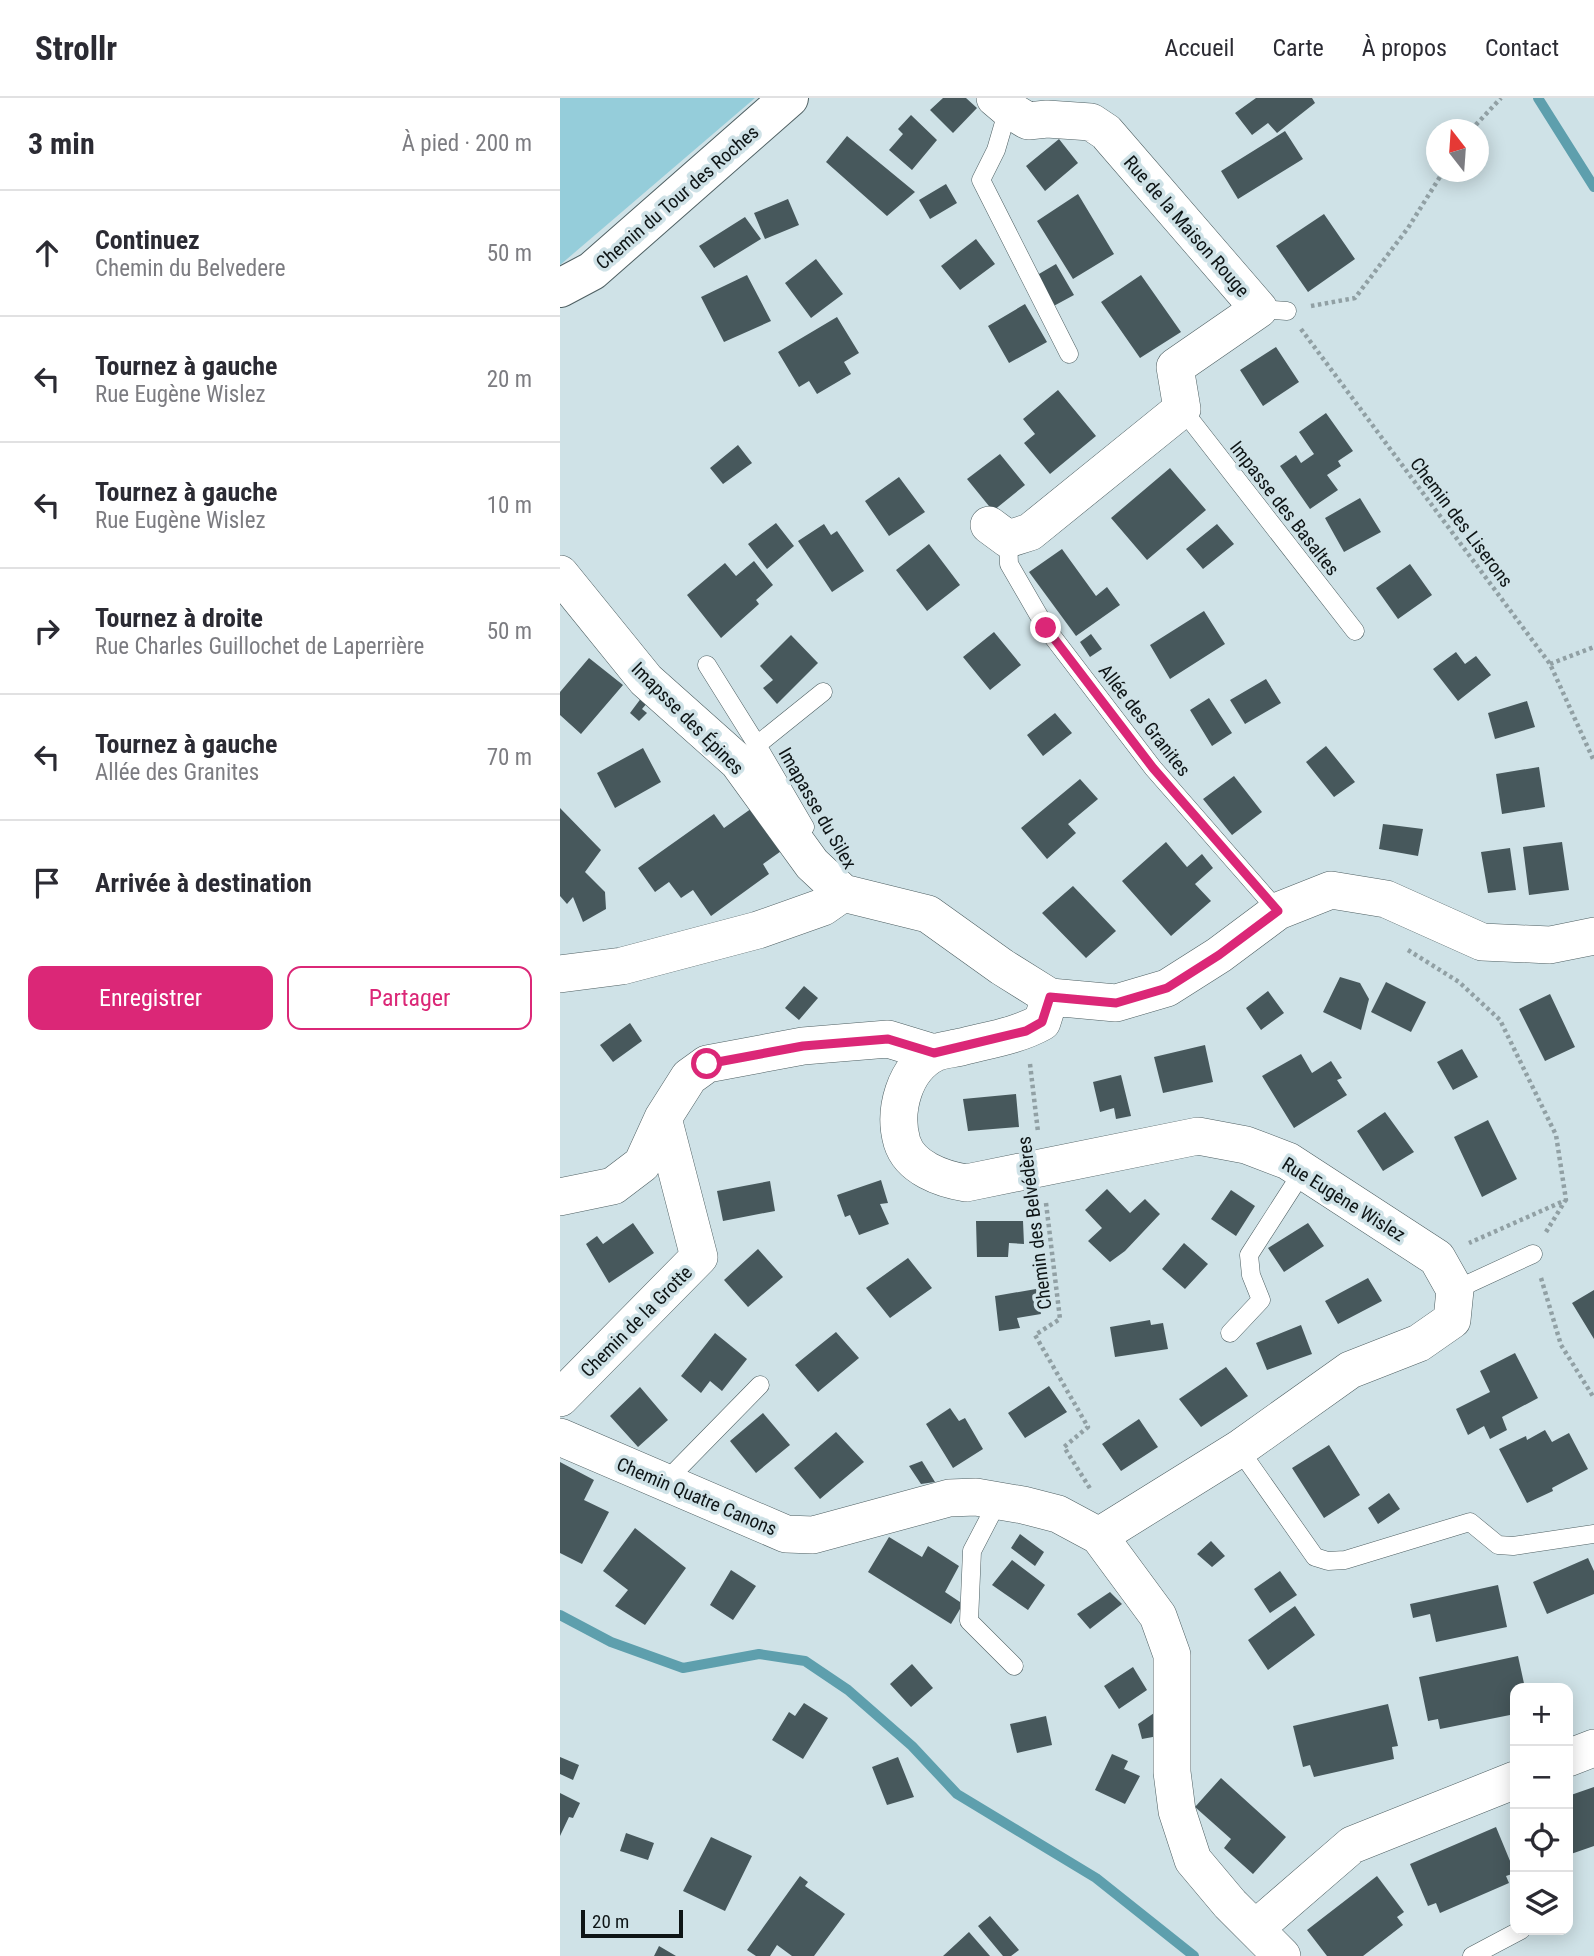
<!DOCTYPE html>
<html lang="fr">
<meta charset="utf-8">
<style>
body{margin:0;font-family:"Roboto Condensed",sans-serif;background:#f7f7f7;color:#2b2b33}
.controls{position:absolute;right:21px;bottom:21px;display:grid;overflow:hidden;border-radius:14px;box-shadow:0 4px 18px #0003}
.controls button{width:63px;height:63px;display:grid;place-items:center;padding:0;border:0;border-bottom:2px solid #e1e1e2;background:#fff;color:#2b2b33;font:35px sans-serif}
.compass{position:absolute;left:866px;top:21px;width:63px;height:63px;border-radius:50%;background:#fff;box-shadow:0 4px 18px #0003;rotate:343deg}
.scale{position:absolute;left:21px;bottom:18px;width:102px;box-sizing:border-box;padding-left:7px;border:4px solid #0e1516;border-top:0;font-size:19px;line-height:24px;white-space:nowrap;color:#0e1516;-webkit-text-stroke:5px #cfe2e7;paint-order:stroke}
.stop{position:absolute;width:21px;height:21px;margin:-16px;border:5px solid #db2777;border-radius:50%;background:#fff}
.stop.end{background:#db2777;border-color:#fff;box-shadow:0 2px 7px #0008}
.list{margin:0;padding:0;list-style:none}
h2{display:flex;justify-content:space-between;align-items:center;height:91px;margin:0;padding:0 28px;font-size:30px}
h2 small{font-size:23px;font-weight:400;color:#7c7c81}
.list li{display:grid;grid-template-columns:46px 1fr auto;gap:21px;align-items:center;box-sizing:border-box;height:126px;padding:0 28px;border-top:2px solid #e1e1e2}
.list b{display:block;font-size:26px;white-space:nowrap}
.list p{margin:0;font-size:23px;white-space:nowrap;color:#7c7c81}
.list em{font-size:23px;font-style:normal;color:#7c7c81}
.actions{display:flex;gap:14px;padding:21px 28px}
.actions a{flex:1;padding:16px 0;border:2px solid #db2777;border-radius:14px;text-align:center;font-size:24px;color:#db2777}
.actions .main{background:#db2777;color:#fff}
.icon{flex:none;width:38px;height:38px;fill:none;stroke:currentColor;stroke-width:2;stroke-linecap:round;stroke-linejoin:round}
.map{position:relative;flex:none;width:1034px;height:1858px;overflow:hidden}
header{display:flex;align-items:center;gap:42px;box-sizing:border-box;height:98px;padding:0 35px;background:#fff;border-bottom:2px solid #e1e1e2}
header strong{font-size:33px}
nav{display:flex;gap:38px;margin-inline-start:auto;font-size:24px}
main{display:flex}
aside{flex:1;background:#fff}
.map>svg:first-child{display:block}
.green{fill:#95cdda}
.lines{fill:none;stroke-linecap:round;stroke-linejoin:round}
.stream{stroke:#5e9fad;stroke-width:10}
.building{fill:#47585c}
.service-casing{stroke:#4e5f62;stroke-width:19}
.minor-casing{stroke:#4e5f62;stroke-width:38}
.tertiary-casing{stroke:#4e5f62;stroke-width:40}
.path{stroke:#91a0a4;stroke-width:4.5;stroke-dasharray:3.5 3.5;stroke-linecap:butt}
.service{stroke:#fff;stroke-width:18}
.minor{stroke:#fff;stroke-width:37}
.tertiary{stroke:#fff;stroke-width:38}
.route{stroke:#db2777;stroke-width:9}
.labels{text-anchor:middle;stroke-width:7;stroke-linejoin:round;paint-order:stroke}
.street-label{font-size:19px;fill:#0e1516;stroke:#cfe2e7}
</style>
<header>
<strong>Strollr</strong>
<nav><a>Accueil</a><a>Carte</a><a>À propos</a><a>Contact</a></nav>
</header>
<main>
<aside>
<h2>3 min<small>À pied · 200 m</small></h2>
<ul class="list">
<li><svg class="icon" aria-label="ahead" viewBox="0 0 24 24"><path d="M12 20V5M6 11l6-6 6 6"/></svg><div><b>Continuez</b><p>Chemin du Belvedere</p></div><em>50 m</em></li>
<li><svg class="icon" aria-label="left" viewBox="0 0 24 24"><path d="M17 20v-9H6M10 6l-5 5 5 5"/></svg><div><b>Tournez à gauche</b><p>Rue Eugène Wislez</p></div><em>20 m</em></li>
<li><svg class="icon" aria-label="left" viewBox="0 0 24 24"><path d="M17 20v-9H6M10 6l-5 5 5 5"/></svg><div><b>Tournez à gauche</b><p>Rue Eugène Wislez</p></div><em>10 m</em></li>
<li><svg class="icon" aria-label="right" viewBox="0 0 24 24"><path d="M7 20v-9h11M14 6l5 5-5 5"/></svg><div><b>Tournez à droite</b><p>Rue Charles Guillochet de Laperrière</p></div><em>50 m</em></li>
<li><svg class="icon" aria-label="left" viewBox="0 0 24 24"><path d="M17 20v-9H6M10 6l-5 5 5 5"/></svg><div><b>Tournez à gauche</b><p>Allée des Granites</p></div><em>70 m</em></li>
<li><svg class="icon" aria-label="arrive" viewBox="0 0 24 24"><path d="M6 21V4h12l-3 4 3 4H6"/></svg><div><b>Arrivée à destination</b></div></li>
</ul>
<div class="actions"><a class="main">Enregistrer</a><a>Partager</a></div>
</aside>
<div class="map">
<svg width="1034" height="1858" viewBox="0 0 1034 1858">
<rect width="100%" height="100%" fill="#cfe2e7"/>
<path class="green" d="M0 0H195L0 167Z"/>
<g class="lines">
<path class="stream" d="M978 0 1034 89
M0 1517 51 1544 123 1570 199 1556 245 1563 288 1592 352 1648 397 1696 536 1780 634 1858"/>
</g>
<path class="building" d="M383 0H406L417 10 393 35 370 12Z
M696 0H752L755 5 717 35 708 25 692 37 675 15Z
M351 17 377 42 352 72 329 52 343 36 338 31Z
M725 33 743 61 678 101 661 73Z
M287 38 355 94 327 118 266 64Z
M499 41 518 65 485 93 466 68Z
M386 86 397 105 370 121 359 102Z
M518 96 554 156 513 181 477 123Z
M228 101 239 127 205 141 194 115Z
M764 116 795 161 748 194 716 148Z
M185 119 201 141 154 170 139 148Z
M416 141 435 166 400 192 381 168Z
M256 161 283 196 251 220 225 185Z
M496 166 514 197 490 210 472 180Z
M187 177 211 223 164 244 141 199Z
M581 177 621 234 580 260 541 204Z
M465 206 487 244 449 265 428 228Z
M277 219 299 255 284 264 291 276 257 296 249 283 239 289 218 254Z
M716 249 739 284 703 308 680 272Z
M498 292 536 338 490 376 464 345 475 336 463 321Z
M766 315 793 353 778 363 781 368 767 377 778 392 750 411 720 368 736 357 741 365 754 356 739 334Z
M178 347 192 365 163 386 150 370Z
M440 356 465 387 433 413 407 381Z
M610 370 646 412 587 462 551 420Z
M339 379 365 414 329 438 305 403Z
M800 400 821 434 784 454 765 420Z
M216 425 234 448 207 471 188 446Z
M264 426 271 437 277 433 304 473 272 494 238 443Z
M657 426 674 446 643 471 626 451Z
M369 446 400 487 367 513 336 472Z
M502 451 536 498 547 489 560 507 516 538 469 474Z
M194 463 213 487 196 502 199 506 161 540 127 497 165 465 176 478Z
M850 466 872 497 838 521 816 490Z
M644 513 665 546 610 581 590 547Z
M434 534 461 567 430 592 403 559Z
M531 536 542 551 530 559 520 544Z
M231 537 258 565 217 606 203 590 213 582 200 568Z
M896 554 905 566 916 558 931 577 898 603 873 571Z
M29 560 63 587 21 636 0 617V594Z
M706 581 721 605 685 626 670 602Z
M82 599 88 604 82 611 87 615 79 623 70 615Z
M649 600 672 635 652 648 630 612Z
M967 603 975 629 935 641 928 615Z
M495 615 512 635 483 658 467 637Z
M766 648 795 684 774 699 746 664Z
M83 650 101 684 55 710 37 675Z
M979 669 985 709 942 716 936 676Z
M674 678 702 714 672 737 643 701Z
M520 681 538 701 508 726 516 735 487 761 461 730Z
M202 703 231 746 203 766 209 776 151 818 133 792 121 800 109 784 95 794 78 770 154 716 164 730Z
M0 710 41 752 25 774 45 794 46 811 23 824 13 799 7 806 0 798Z
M823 726 863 731 858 758 819 751Z
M606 744 627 769 642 756 653 770 635 786 651 803 611 838 562 783Z
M1002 744 1009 792 969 797 963 749Z
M950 750 956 792 928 795 921 754Z
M513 788 556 833 526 860 482 815Z
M780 879 800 885 809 901 801 932 763 914Z
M826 884 866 904 851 934 811 914Z
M244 888 258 900 239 922 225 910Z
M708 893 724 915 701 932 686 910Z
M990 896 1015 949 985 963 959 911Z
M70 925 82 943 53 964 40 947Z
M645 947 653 984 603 995 594 959Z
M902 951 918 979 893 992 877 964Z
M741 956 752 975 771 963 782 980 777 982 787 997 734 1030 702 978Z
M561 977 571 1018 556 1021 554 1010 540 1014 533 984Z
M456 996 459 1029 408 1033 403 1001Z
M825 1014 854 1054 823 1073 797 1033Z
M928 1022 957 1081 922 1099 894 1039Z
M321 1082 328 1105 320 1106 329 1126 299 1137 290 1117 285 1119 277 1097Z
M210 1083 215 1113 163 1123 157 1093Z
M547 1091 570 1115 585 1101 600 1116 565 1153 550 1164 528 1143 542 1130 525 1112Z
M671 1092 695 1108 676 1138 651 1121Z
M416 1123H463L464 1146 449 1145 448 1159H417Z
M73 1125 94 1155 49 1185 26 1146 37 1138 43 1146Z
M748 1125 764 1148 724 1174 708 1150Z
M624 1145 648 1166 625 1191 602 1171Z
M198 1151 223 1179 188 1209 164 1182Z
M348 1160 372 1190 330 1220 306 1190Z
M808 1180 822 1203 778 1226 765 1203Z
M476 1191 481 1216 457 1220 460 1230 439 1233 435 1198Z
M1034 1192V1241L1012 1205Z
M590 1222 591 1227 603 1225 608 1251 555 1259 550 1229Z
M741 1227 752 1256 707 1272 696 1245Z
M276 1234 299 1260 258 1294 235 1267Z
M155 1235 187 1261 162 1293 150 1283 141 1295 121 1278Z
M955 1255 978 1300 942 1319 947 1332 930 1341 924 1328 908 1337 896 1311 930 1294 920 1273Z
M666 1269 688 1298 641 1329 619 1301Z
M489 1288 507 1314 465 1340 448 1315Z
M80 1289 108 1322 78 1349 50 1318Z
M390 1310 399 1323 405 1320 423 1351 393 1370 366 1326Z
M203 1315 230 1347 196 1375 170 1343Z
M579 1321 598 1349 561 1373 542 1346Z
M985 1332 992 1344 1009 1335 1028 1371 992 1390 993 1393 967 1405 939 1351 966 1338 967 1342Z
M276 1334 304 1364 260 1401 234 1370Z
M769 1347 800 1397 764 1420 732 1370Z
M362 1363 375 1384 361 1386 349 1368Z
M0 1364 34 1382 24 1402 49 1414 22 1466 0 1455Z
M829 1395 840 1411 818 1426 808 1410Z
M75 1430 126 1470 85 1527 55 1508 68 1492 43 1473Z
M460 1436 484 1454 475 1468 451 1450Z
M329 1439 362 1459 368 1448 399 1468 385 1494 400 1504V1511L391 1526 308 1474Z
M651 1443 665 1458 652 1469 637 1456Z
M1028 1460 1034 1473V1496L987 1516 973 1484Z
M452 1462 485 1487 468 1512 432 1487Z
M171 1472 196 1488 173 1522 150 1507Z
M720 1473 737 1497 710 1515 694 1491Z
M938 1487 947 1529 876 1544 870 1516 853 1520 850 1506Z
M550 1494 562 1506 530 1531 517 1516Z
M735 1508 755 1537 708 1572 688 1542Z
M958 1558 965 1590H955V1616L880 1631 878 1621 868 1623 859 1579Z
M352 1566 373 1590 351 1609 330 1586Z
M573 1569 587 1592 559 1611 544 1588Z
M244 1605 268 1620 243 1661 212 1642 229 1614 235 1618Z
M828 1606 838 1648 832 1649 834 1661 754 1679 750 1667 743 1669 733 1628Z
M597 1613 598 1638 582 1641 578 1626Z
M486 1618 492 1647 457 1655 450 1626Z
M552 1656 568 1663 564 1671 580 1678 565 1706 535 1692Z
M0 1659 19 1667 13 1682 0 1676Z
M338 1659 354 1699 327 1707 312 1669Z
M661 1680 726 1739 693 1776 664 1750 671 1741 635 1709Z
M1034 1689V1748L1008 1757V1698Z
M0 1695 20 1705 13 1720 9 1719 0 1738Z
M936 1729 955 1775 946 1778 949 1785 880 1815 876 1805 868 1808 850 1766Z
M66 1735 94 1745 88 1762 60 1753Z
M151 1739 192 1758 165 1813 123 1793Z
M240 1778 248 1784 245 1788 285 1816 254 1858H232L217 1847 210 1858H196L187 1852Z
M817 1778 844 1814 837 1819 843 1827 803 1858H767L747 1832Z
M430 1818 459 1852 451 1858H443L418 1828Z
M409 1834 430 1858H383Z
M99 1848 116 1858H94Z"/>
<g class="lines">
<defs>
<path id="service" d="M448 11 436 52 421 82 509 256
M699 211 727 213
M622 311 795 533
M448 441 449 466 486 530 593 670 718 813
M147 567 197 647
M245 729 197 647 263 594
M895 1192 973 1156
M670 1235 701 1202 691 1177 689 1157 743 1073
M679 1351 755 1459 768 1463 785 1462 910 1424 938 1447 953 1448 1034 1436
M105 1384 200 1287
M438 1403 412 1453 409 1523 454 1568
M912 1858 961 1832"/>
<path id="minor" d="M429 427 448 441 470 434 622 311 615 269 699 211 546 34 531 24 487 21 468 23 448 11 435 0
M0 476 86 582 178 664 252 766 283 795
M0 876 62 868 198 832 263 809 283 795 368 816 442 869 490 899 556 905 607 890 659 857 718 813 771 792 826 801 922 844 990 847 1034 838
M490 899 482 924C457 938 428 942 401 949 393 951 382 952 375 955 344 970 333 1013 342 1044 350 1070 382 1081 406 1085L638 1038 686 1047 728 1063 877 1160 895 1192 892 1222 859 1245 790 1272 679 1351 539 1438
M0 1099 53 1088 82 1066 103 1020 129 979 147 966 243 948 328 941 374 955
M0 1300 139 1159 103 1020
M0 1339 226 1436 253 1437 389 1400 416 1399 463 1407 498 1416 539 1438 598 1518 612 1557V1674L617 1713 633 1762 670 1806 722 1858
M1008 1660 1034 1650
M696 1830 792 1747 955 1682"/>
<path id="tertiary" d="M0 190 32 173 229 0"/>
</defs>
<use href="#service" class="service-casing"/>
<use href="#minor" class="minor-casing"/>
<use href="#tertiary" class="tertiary-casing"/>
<path class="path" d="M911 32 941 0
M751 208 795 200 848 130 883 74
M741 231 990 566 1034 663
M990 566 1034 549
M848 852 899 884 940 922 996 1037 1006 1102 909 1145
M470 966 478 1034
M486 1105 500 1221 475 1237 528 1329 504 1349 531 1392
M986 1134 1005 1103
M981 1180 1001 1247 1034 1300"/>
<use href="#service" class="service"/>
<use href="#minor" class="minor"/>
<use href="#tertiary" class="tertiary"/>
</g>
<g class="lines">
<path class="route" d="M147 966 243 948 328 941 374 955 466 933 482 924 490 899 556 905 607 890 659 857 718 813 593 670 486 530"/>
</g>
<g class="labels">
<g class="street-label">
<text transform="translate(117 99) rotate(-41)" y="7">Chemin du Tour des Roches</text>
<text transform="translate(627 128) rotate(49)" y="7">Rue de la Maison Rouge</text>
<text transform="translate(725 410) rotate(52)" y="7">Impasse des Basaltes</text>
<text transform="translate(902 424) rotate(53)" y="7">Chemin des Liserons</text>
<text transform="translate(128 620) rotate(45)" y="7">Imapsse des Épines</text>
<text transform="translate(585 622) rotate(52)" y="7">Allée des Granites</text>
<text transform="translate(258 710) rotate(60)" y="7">Imapasse du Silex</text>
<text transform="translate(784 1101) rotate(32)" y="7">Rue Eugène Wislez</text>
<text transform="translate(474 1125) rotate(-97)" y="7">Chemin des Belvédères</text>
<text transform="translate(76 1223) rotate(-45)" y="7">Chemin de la Grotte</text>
<text transform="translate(137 1398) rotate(23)" y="7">Chemin Quatre Canons</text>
</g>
</g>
</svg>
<div class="controls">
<button>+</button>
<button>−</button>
<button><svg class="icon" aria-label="locate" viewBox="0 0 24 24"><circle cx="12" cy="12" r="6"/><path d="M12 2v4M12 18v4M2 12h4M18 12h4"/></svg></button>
<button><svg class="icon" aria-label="layers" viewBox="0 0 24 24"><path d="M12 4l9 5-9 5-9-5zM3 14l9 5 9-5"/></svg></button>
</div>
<svg class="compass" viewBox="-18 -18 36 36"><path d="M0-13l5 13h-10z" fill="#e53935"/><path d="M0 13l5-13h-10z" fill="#7c7c81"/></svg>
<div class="scale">20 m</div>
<div class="stop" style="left:147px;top:966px"></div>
<div class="stop end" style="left:486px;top:530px"></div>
</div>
</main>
